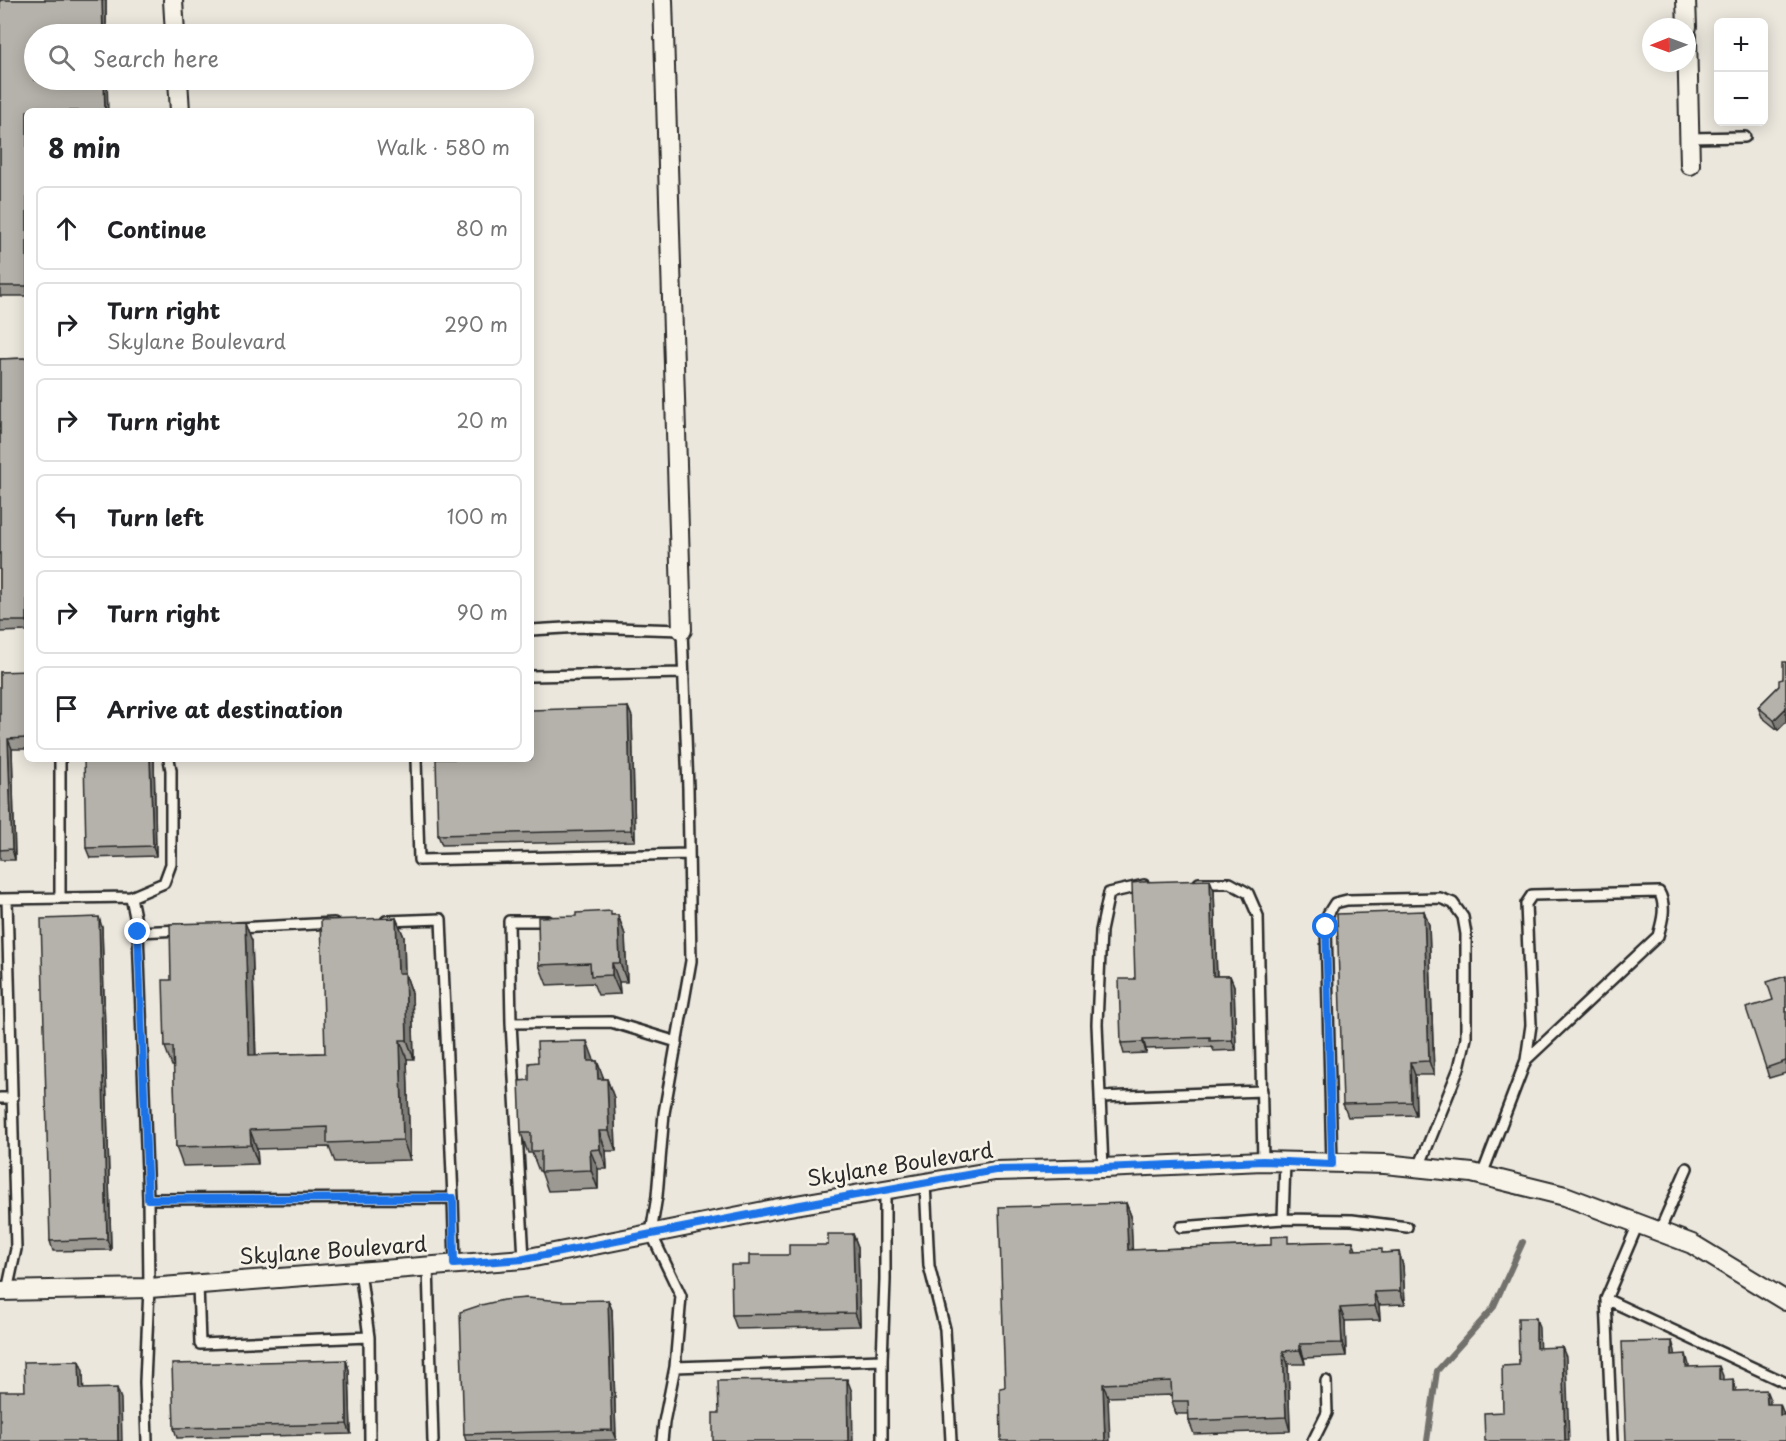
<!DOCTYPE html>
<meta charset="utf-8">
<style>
body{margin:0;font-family:"Playpen Sans",sans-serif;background:#f2f2f2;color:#202124}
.controls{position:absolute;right:18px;top:18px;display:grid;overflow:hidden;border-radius:9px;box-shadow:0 3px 15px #0003}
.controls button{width:54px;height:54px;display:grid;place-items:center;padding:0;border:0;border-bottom:2px solid #e0e0e0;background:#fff;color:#202124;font:30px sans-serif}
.compass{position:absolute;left:1642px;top:18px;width:54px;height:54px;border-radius:50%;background:#fff;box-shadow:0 3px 15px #0003;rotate:269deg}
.stop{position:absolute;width:18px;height:18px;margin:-14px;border:4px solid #1a73e8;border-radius:50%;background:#fff}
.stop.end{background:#1a73e8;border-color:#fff;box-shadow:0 2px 6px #0008}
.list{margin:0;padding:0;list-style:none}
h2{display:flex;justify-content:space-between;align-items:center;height:78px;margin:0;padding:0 24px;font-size:26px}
h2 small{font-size:20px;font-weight:400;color:#757577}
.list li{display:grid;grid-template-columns:39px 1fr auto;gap:18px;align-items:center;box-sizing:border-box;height:84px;margin:0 12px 12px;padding:0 12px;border:2px solid #e0e0e0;border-radius:9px}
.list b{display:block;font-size:22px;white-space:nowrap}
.list p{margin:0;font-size:20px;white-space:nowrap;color:#757577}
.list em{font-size:20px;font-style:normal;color:#757577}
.icon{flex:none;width:33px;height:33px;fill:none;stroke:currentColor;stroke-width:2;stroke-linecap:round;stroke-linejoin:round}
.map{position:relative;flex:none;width:1786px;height:1441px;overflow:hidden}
.search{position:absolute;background:#fff;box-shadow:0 3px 15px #0003;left:24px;top:24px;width:510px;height:66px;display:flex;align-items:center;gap:15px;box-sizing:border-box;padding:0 21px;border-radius:33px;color:#757577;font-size:22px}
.panel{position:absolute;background:#fff;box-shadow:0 3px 15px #0003;left:24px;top:108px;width:510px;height:654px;border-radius:9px}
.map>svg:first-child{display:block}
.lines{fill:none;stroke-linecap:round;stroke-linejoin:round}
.stream{stroke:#72716c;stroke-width:6}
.lane-casing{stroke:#2b2b2b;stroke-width:14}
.street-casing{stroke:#2b2b2b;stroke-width:22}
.lane{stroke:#f7f3e8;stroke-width:9}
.street{stroke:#f7f3e8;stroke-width:18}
.wall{fill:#9c9993;stroke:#2b2b2b;stroke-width:1.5}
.shaded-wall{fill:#7f7d78;stroke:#2b2b2b;stroke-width:1.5}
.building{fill:#b5b2ab;stroke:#2b2b2b;stroke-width:1.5}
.route{stroke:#1a73e8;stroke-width:8}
.labels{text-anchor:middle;stroke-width:5;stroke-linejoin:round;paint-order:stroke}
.street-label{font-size:21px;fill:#2b2b2b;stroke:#f7f3e8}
</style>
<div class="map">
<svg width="1786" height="1441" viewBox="0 0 1786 1441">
<rect width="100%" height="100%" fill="#ebe7dd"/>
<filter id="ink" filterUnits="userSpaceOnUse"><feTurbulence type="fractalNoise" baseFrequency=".0167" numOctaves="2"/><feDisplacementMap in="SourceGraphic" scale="12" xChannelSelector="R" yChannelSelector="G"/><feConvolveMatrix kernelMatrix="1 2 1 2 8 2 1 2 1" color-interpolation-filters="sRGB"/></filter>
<g filter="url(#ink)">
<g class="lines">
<path class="stream" d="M1427 1441 1437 1371 1493 1308 1523 1242"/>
<defs>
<path id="lane" d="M1689 138 1745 137
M531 630 581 627 682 630 688 788 691 961 664 1113 657 1196 651 1233 681 1296 675 1367 882 1360 885 1280V1189
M531 676 684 673
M60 759V898
M416 759 419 860 689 854
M1199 883H1230L1248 893 1258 916 1263 1161
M131 897 164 883 171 864V770L169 759
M0 899 131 897 138 932
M7 899 16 1249 7 1291
M386 921 441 919 453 1198 455 1264
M548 921H509L511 1023 611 1022 677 1042
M237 928 334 923
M511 1023 524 1259
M1100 1097 1262 1091
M0 1098H13
M1285 1162 1283 1219 1352 1220 1407 1227
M1332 1164 1326 927 1328 914 1335 903 1347 900 1440 898 1453 903 1463 917 1466 934V1038L1459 1068 1419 1167
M1103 1168 1097 1024 1101 931 1109 893 1144 885
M1482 1175 1526 1060 1531 1025 1526 904 1532 895 1659 892C1667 906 1662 922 1658 936L1526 1060
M925 1183 929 1266 945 1329 951 1441
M148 1199 453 1198
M1638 1224 1606 1299 1786 1383
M1181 1227 1283 1219
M1659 1232 1687 1168
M428 1266 433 1441
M360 1271 369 1337 370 1441
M198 1284 200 1344 369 1337
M1606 1299 1612 1441
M147 1441 145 1382 149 1288 148 1199 138 932 181 930
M662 1441 664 1422 675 1367
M882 1441V1360
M1313 1441 1327 1413 1326 1381"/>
<path id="street" d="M173 0 175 34
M663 0 682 630
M1686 0 1687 27
M1687 36 1690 165
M178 80 180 111
M0 1291 149 1288 524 1259 784 1207 995 1171 1103 1168 1263 1161 1385 1164 1472 1173 1565 1196 1692 1244 1786 1301"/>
</defs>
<use href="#lane" class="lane-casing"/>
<use href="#street" class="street-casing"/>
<use href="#lane" class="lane"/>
<use href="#street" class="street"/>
</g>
<path class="wall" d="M0 0H106V34L27 111V296H0Z
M27 358V631L0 632V359Z
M1786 662V722L1778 730 1762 717 1758 707 1779 686 1783 679Z
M0 672 27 673V749H12L15 860H0Z
M628 707 632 717 635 841 442 845 438 835Z
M154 759 156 856 90 858 86 848Z
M1214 890 1217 976H1230L1234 986 1236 1050 1214 1051 1212 1047 1146 1049V1053L1124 1054 1121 1043 1135 979Z
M1424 911 1429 925 1434 1075H1415L1416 1115 1348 1117 1343 1104Z
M612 915H618L625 935 627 982H619L620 994 598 995 593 983 547 985 539 965Z
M396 918 404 937 405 973 412 993 414 1059H407L410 1160 335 1162 329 1147 257 1149 258 1164 183 1166 176 1147 174 1066H172L165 1047 171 980 252 941 256 1055 325 1053Z
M102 927 111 1250 53 1251 50 1241Z
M1786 976V1073L1769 1078 1766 1068 1773 1000Z
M594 1061H597L604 1079H607L614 1098 616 1151H606L607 1169H598V1189L548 1191 541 1171H539L532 1153H528L521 1133Z
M1126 1203 1131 1216 1132 1250 1271 1245 1290 1243 1353 1241 1356 1250 1383 1253 1399 1252 1403 1266 1405 1304 1379 1305 1380 1320 1345 1321 1346 1356 1304 1358 1305 1364H1288L1290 1431 1194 1434 1189 1421V1414H1176L1172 1401 1171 1395 1108 1397 1005 1387Z
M853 1234 858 1247 860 1326 737 1329 732 1315 749 1265 828 1245Z
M608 1300 612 1310 616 1440 577 1441H466L464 1434Z
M346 1360 349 1370 351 1434 177 1438 174 1428Z"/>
<path class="shaded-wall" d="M102 0H106V34H103Z
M104 80H107L108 111H105Z
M628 707 632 717 635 841 631 830Z
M1786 708V722L1778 730 1774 720Z
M8 739 12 749 15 860 12 849Z
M150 759H154L156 856 153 846Z
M1210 880 1214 890 1217 986 1213 976Z
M1424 911 1429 925 1434 1075 1429 1061Z
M618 915 625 935 627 982 620 963Z
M99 917 102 927 111 1250 107 1239Z
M396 918 404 937 405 993 398 973Z
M245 922 252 941 256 1075 249 1055Z
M612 963 619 982 620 994 612 975Z
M405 973 412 993 414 1059 407 1040Z
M1230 976 1234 986 1236 1050 1232 1040Z
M1143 1039 1146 1049V1053L1143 1042Z
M400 1040 407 1059 410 1160 403 1140Z
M587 1041 594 1060 595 1081 588 1061Z
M597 1061 604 1080 598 1079Z
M1410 1062 1415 1075 1416 1115 1411 1102Z
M607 1079 614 1098 616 1151 609 1131Z
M250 1130 257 1149 258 1164 251 1145Z
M599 1131 606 1151 607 1169 600 1149Z
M590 1150 598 1169V1189L591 1170Z
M1126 1203 1131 1216 1133 1263 1128 1250Z
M853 1234 858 1247 860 1326 855 1313Z
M1399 1252 1403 1266 1405 1304 1400 1291Z
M1374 1292 1379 1305 1380 1320 1375 1306Z
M608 1300 612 1310 616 1440 612 1430Z
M1340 1308 1345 1321 1346 1356 1342 1343Z
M1536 1318 1539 1328 1540 1358 1536 1348Z
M1672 1341 1675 1351 1676 1365 1672 1355Z
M1300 1344 1304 1358 1305 1364 1300 1350Z
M1562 1347 1566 1357 1569 1441H1565Z
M1283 1351 1288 1364 1290 1431 1286 1417Z
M1686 1354 1689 1365V1377L1686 1367Z
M346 1360 349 1370 351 1434 347 1424Z
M79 1361 83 1371 84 1400 80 1389Z
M1719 1366 1723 1376V1390L1719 1380Z
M847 1379 852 1392 853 1441H848Z
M1733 1379 1736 1389 1737 1401 1733 1391Z
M1103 1384 1108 1397 1110 1441H1105Z
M117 1388 121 1399 122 1441H118Z
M1766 1390 1770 1400V1414L1767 1404Z
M1780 1404 1784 1414V1425L1780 1415Z"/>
<path class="building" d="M0 0H102L103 34H34V80H104L105 111H27V286H0Z
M27 358V621H0V359Z
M1783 662H1786V708L1774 720 1758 707 1779 686V680L1783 679Z
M27 671V738L8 739 12 849 0 850V672Z
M628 707 631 830 438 835 436 759H531V710Z
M84 759H150L153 846 86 848Z
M1210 880 1213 976H1230L1232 1040 1210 1041V1037L1143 1039V1042L1121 1043 1119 979H1135L1132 883 1140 882Z
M611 911V915H618L620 963H612V975L591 976 590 963 539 965 538 917 576 916V913Z
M1424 911 1429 1061 1410 1062 1411 1102 1343 1104 1337 914Z
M99 917 107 1239 50 1241 41 919Z
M396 918 398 973H405L407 1040H400L403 1140 327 1143V1127L250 1130 251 1145 176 1147 173 1047H165L163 980H171L170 924 245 922 249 1055 325 1053 321 920Z
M1786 976V1061L1766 1068 1746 1008 1773 1000 1767 982Z
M587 1041 588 1061H597L598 1079H607L609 1131H599L600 1149 590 1150 591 1170 541 1172V1151H531V1133H521L519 1081 529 1080V1063L538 1062 537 1042Z
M1126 1203 1128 1250 1271 1245V1237L1288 1236V1243L1353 1241V1250L1382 1249V1253L1399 1252 1400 1291 1374 1292 1375 1306 1340 1308 1342 1343 1300 1344V1350L1283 1351 1286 1417 1189 1421 1188 1401H1172L1171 1381 1103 1384 1105 1441H1001L1000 1388 1005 1387 999 1207Z
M828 1234H853L855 1313 732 1315 731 1265H749V1255H789V1245H828Z
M526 1298 563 1301 608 1300 612 1430 464 1434 460 1312 481 1305 503 1300Z
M1518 1318H1536V1348L1562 1347 1565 1441H1485L1484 1413 1503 1412 1502 1366 1519 1365Z
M1672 1341V1355L1686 1354V1367L1719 1366V1380L1733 1379V1391L1766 1390 1767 1404H1780V1415H1786V1441H1626L1622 1342Z
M346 1360 347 1424 174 1428 172 1364Z
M79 1361 80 1389 117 1388 118 1441H0V1391H25L24 1362Z
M847 1379 848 1441H713V1413H719L718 1381Z"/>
</g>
<g class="lines" filter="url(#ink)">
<path class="route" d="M138 932 148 1199 453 1198 454 1264 524 1259 784 1208 995 1170 1103 1168 1263 1161 1332 1164 1326 927"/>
</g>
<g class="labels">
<g class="street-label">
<text transform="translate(900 1165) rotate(-9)" y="7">Skylane Boulevard</text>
<text transform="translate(333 1251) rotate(-4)" y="7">Skylane Boulevard</text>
</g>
</g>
</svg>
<div class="controls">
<button>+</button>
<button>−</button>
</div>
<svg class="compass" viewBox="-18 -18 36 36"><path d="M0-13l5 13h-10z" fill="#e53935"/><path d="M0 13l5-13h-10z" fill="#757577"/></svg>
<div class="stop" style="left:1326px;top:927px"></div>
<div class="stop end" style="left:138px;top:932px"></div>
<div class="search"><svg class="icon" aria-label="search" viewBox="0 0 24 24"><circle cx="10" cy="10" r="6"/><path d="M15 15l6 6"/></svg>Search here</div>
<section class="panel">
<h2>8 min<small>Walk · 580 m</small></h2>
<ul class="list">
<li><svg class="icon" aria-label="ahead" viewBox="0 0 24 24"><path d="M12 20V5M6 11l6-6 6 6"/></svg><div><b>Continue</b></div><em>80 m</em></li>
<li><svg class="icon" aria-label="right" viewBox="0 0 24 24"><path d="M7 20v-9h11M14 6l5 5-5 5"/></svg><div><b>Turn right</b><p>Skylane Boulevard</p></div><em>290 m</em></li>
<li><svg class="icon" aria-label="right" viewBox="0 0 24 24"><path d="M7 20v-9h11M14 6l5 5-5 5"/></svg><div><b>Turn right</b></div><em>20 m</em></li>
<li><svg class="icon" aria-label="left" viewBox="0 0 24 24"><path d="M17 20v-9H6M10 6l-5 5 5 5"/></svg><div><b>Turn left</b></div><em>100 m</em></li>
<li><svg class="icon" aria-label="right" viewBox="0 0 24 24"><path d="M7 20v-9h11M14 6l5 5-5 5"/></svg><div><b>Turn right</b></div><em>90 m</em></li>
<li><svg class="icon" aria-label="arrive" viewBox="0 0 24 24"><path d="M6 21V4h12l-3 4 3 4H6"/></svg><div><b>Arrive at destination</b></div></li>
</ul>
</section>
</div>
